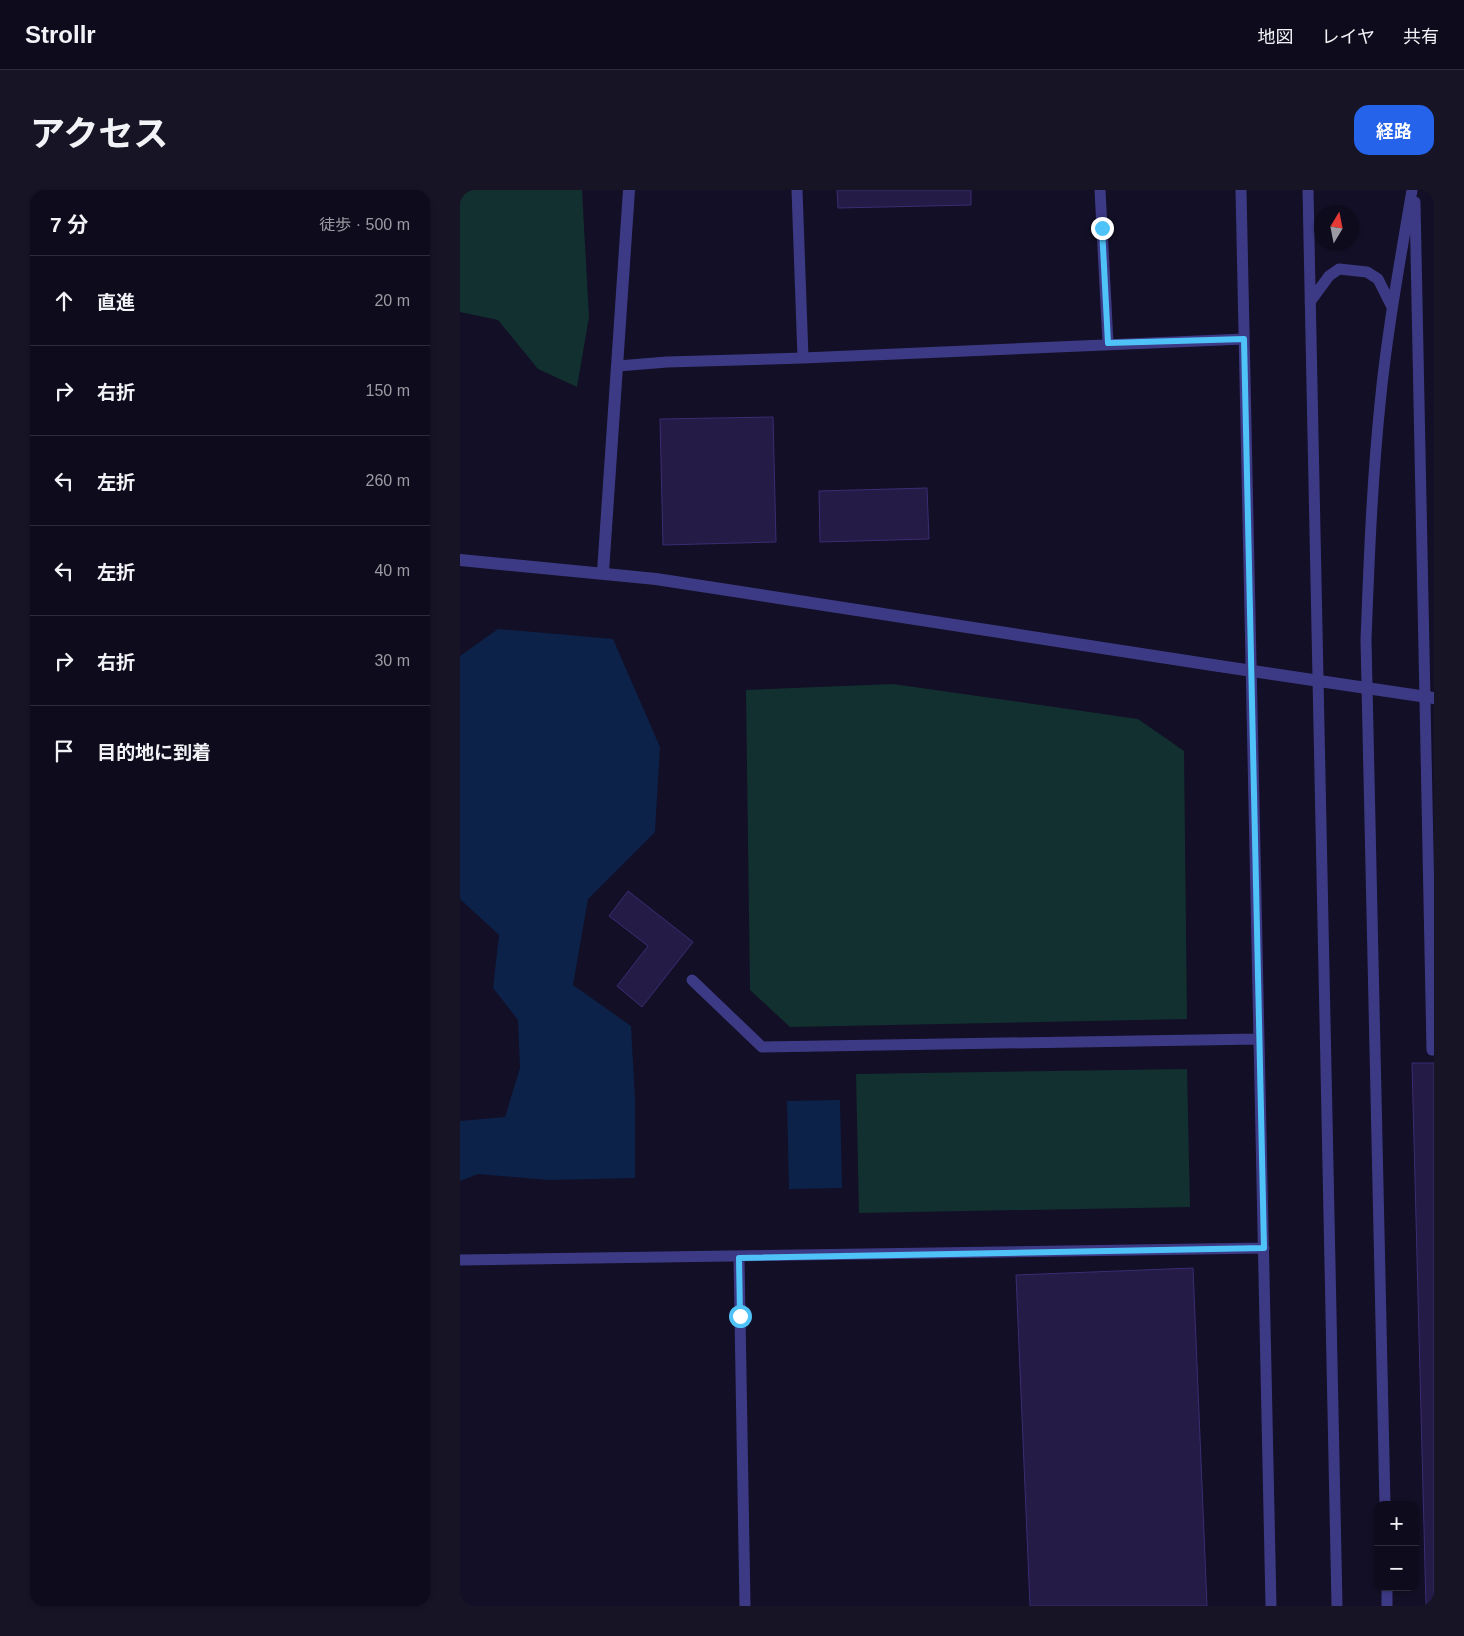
<!DOCTYPE html>
<html lang="ja">
<meta charset="utf-8">
<style>
body{margin:0;font-family:Arial,"Noto Sans JP",sans-serif;background:#171425;color:#f1f3f6}
.controls{position:absolute;right:15px;bottom:15px;display:grid;overflow:hidden;border-radius:10px;box-shadow:0 1px 4px #0004}
.controls button{width:45px;height:45px;display:grid;place-items:center;padding:0;border:0;border-bottom:1px solid #2e2b3b;background:#0e0b1c;color:#f1f3f6;font:25px sans-serif}
.compass{position:absolute;left:854px;top:15px;width:45px;height:45px;border-radius:50%;background:#0e0b1c;box-shadow:0 1px 4px #0004;rotate:10deg}
.stop{position:absolute;width:15px;height:15px;margin:-11px;border:4px solid #4fc3f7;border-radius:50%;background:#fff}
.stop.end{background:#4fc3f7;border-color:#fff;box-shadow:0 1px 5px #0008}
.list{margin:0;padding:0;list-style:none}
h2{display:flex;justify-content:space-between;align-items:center;height:65px;margin:0;padding:0 20px;font-size:21px}
h2 small{font-size:16px;font-weight:400;color:#9b9ba3}
.list li{display:grid;grid-template-columns:32px 1fr auto;gap:15px;align-items:center;box-sizing:border-box;height:90px;padding:0 20px;border-top:1px solid #2e2b3b}
.list b{display:block;font-size:19px;white-space:nowrap}
.list em{font-size:16px;font-style:normal;color:#9b9ba3}
.icon{flex:none;width:28px;height:28px;fill:none;stroke:currentColor;stroke-width:2;stroke-linecap:round;stroke-linejoin:round}
.map{position:relative;flex:none;width:974px;height:1416px;overflow:hidden;border-radius:15px}
header{display:flex;align-items:center;gap:30px;box-sizing:border-box;height:70px;padding:0 25px;background:#0e0b1c;border-bottom:1px solid #2e2b3b}
header strong{font-size:24px}
nav{display:flex;gap:28px;margin-inline-start:auto;font-size:18px}
.intro{display:flex;align-items:center;justify-content:space-between;box-sizing:border-box;height:120px;padding:0 30px}
h1{margin:0;font-size:35px}
.button{padding:12px 22px;border-radius:15px;background:#2563eb;color:#fff;font-size:18px;font-weight:700}
main{display:flex;gap:30px;padding:0 30px}
aside{flex:1;background:#0e0b1c;border-radius:15px;box-shadow:0 1px 4px #0004}
.map>svg:first-child{display:block}
.green{fill:#12302f}
.water{fill:#0c2248}
.building{fill:#241b47;stroke:#3b2d73}
.lines{fill:none;stroke-linecap:round;stroke-linejoin:round}
.service{stroke:#3d3a85;stroke-width:11}
.minor{stroke:#3d3a85;stroke-width:12}
.tertiary{stroke:#3d3a85;stroke-width:12}
.tertiary-bridge{stroke:#3d3a85;stroke-width:12}
.route{stroke:#4fc3f7;stroke-width:6}
</style>
<header>
<strong>Strollr</strong>
<nav><a>地図</a><a>レイヤ</a><a>共有</a></nav>
</header>
<div class="intro"><h1>アクセス</h1><a class="button">経路</a></div>
<main>
<aside>
<h2>7 分<small>徒歩 · 500 m</small></h2>
<ul class="list">
<li><svg class="icon" aria-label="ahead" viewBox="0 0 24 24"><path d="M12 20V5M6 11l6-6 6 6"/></svg><div><b>直進</b></div><em>20 m</em></li>
<li><svg class="icon" aria-label="right" viewBox="0 0 24 24"><path d="M7 20v-9h11M14 6l5 5-5 5"/></svg><div><b>右折</b></div><em>150 m</em></li>
<li><svg class="icon" aria-label="left" viewBox="0 0 24 24"><path d="M17 20v-9H6M10 6l-5 5 5 5"/></svg><div><b>左折</b></div><em>260 m</em></li>
<li><svg class="icon" aria-label="left" viewBox="0 0 24 24"><path d="M17 20v-9H6M10 6l-5 5 5 5"/></svg><div><b>左折</b></div><em>40 m</em></li>
<li><svg class="icon" aria-label="right" viewBox="0 0 24 24"><path d="M7 20v-9h11M14 6l5 5-5 5"/></svg><div><b>右折</b></div><em>30 m</em></li>
<li><svg class="icon" aria-label="arrive" viewBox="0 0 24 24"><path d="M6 21V4h12l-3 4 3 4H6"/></svg><div><b>目的地に到着</b></div></li>
</ul>
</aside>
<div class="map">
<svg width="974" height="1416" viewBox="0 0 974 1416">
<rect width="100%" height="100%" fill="#130f26"/>
<path class="green" d="M0 0H122L129 127 117 197 78 179 38 130 0 122Z
M433 494 678 529 724 561 727 829 330 837 290 800 286 500Z
M727 879 730 1017 399 1023 396 884Z"/>
<path class="water" d="M38 439 153 449 200 557 195 642 128 709 113 795 171 836 175 909V988L89 990 18 984 0 991V931L45 927 60 878 58 830 33 798 39 745 0 709V466Z
M380 910 382 998 329 999 327 911Z"/>
<path class="building" d="M377 0H511V15L378 18Z
M313 227 316 352 203 355 200 229Z
M467 298 469 349 360 352 359 301Z
M168 701 233 752 182 817 157 796 188 756 149 726Z
M952 873H974V1416H966Z
M733 1078 747 1416H570L556 1085Z"/>
<g class="lines">
<path class="service" d="M337 0 343 168
M640 0 648 153
M781 0 811 1416
M848 0 877 1416
M955 12 972 860
M850 112 869 86 879 79 907 82 918 89 932 117
M158 176 207 172 343 168 784 149
M232 790 302 857 798 849
M279 1068 285 1416
M0 1070 804 1058
M925 1315 906 450C909 371 912 293 920 214 927 142 940 71 952 0
M927 1397V1416"/>
<path class="minor" d="M143 382 169 0"/>
<path class="tertiary" d="M0 370 196 389 759 476"/>
<path class="tertiary-bridge" d="M759 476 974 508"/>
</g>
<g class="lines">
<path class="route" d="M280 1126 279 1068 804 1058 784 149 648 153 642 38"/>
</g>
</svg>
<div class="controls">
<button>+</button>
<button>−</button>
</div>
<svg class="compass" viewBox="-18 -18 36 36"><path d="M0-13l5 13h-10z" fill="#e53935"/><path d="M0 13l5-13h-10z" fill="#9b9ba3"/></svg>
<div class="stop" style="left:280px;top:1126px"></div>
<div class="stop end" style="left:642px;top:38px"></div>
</div>
</main>
